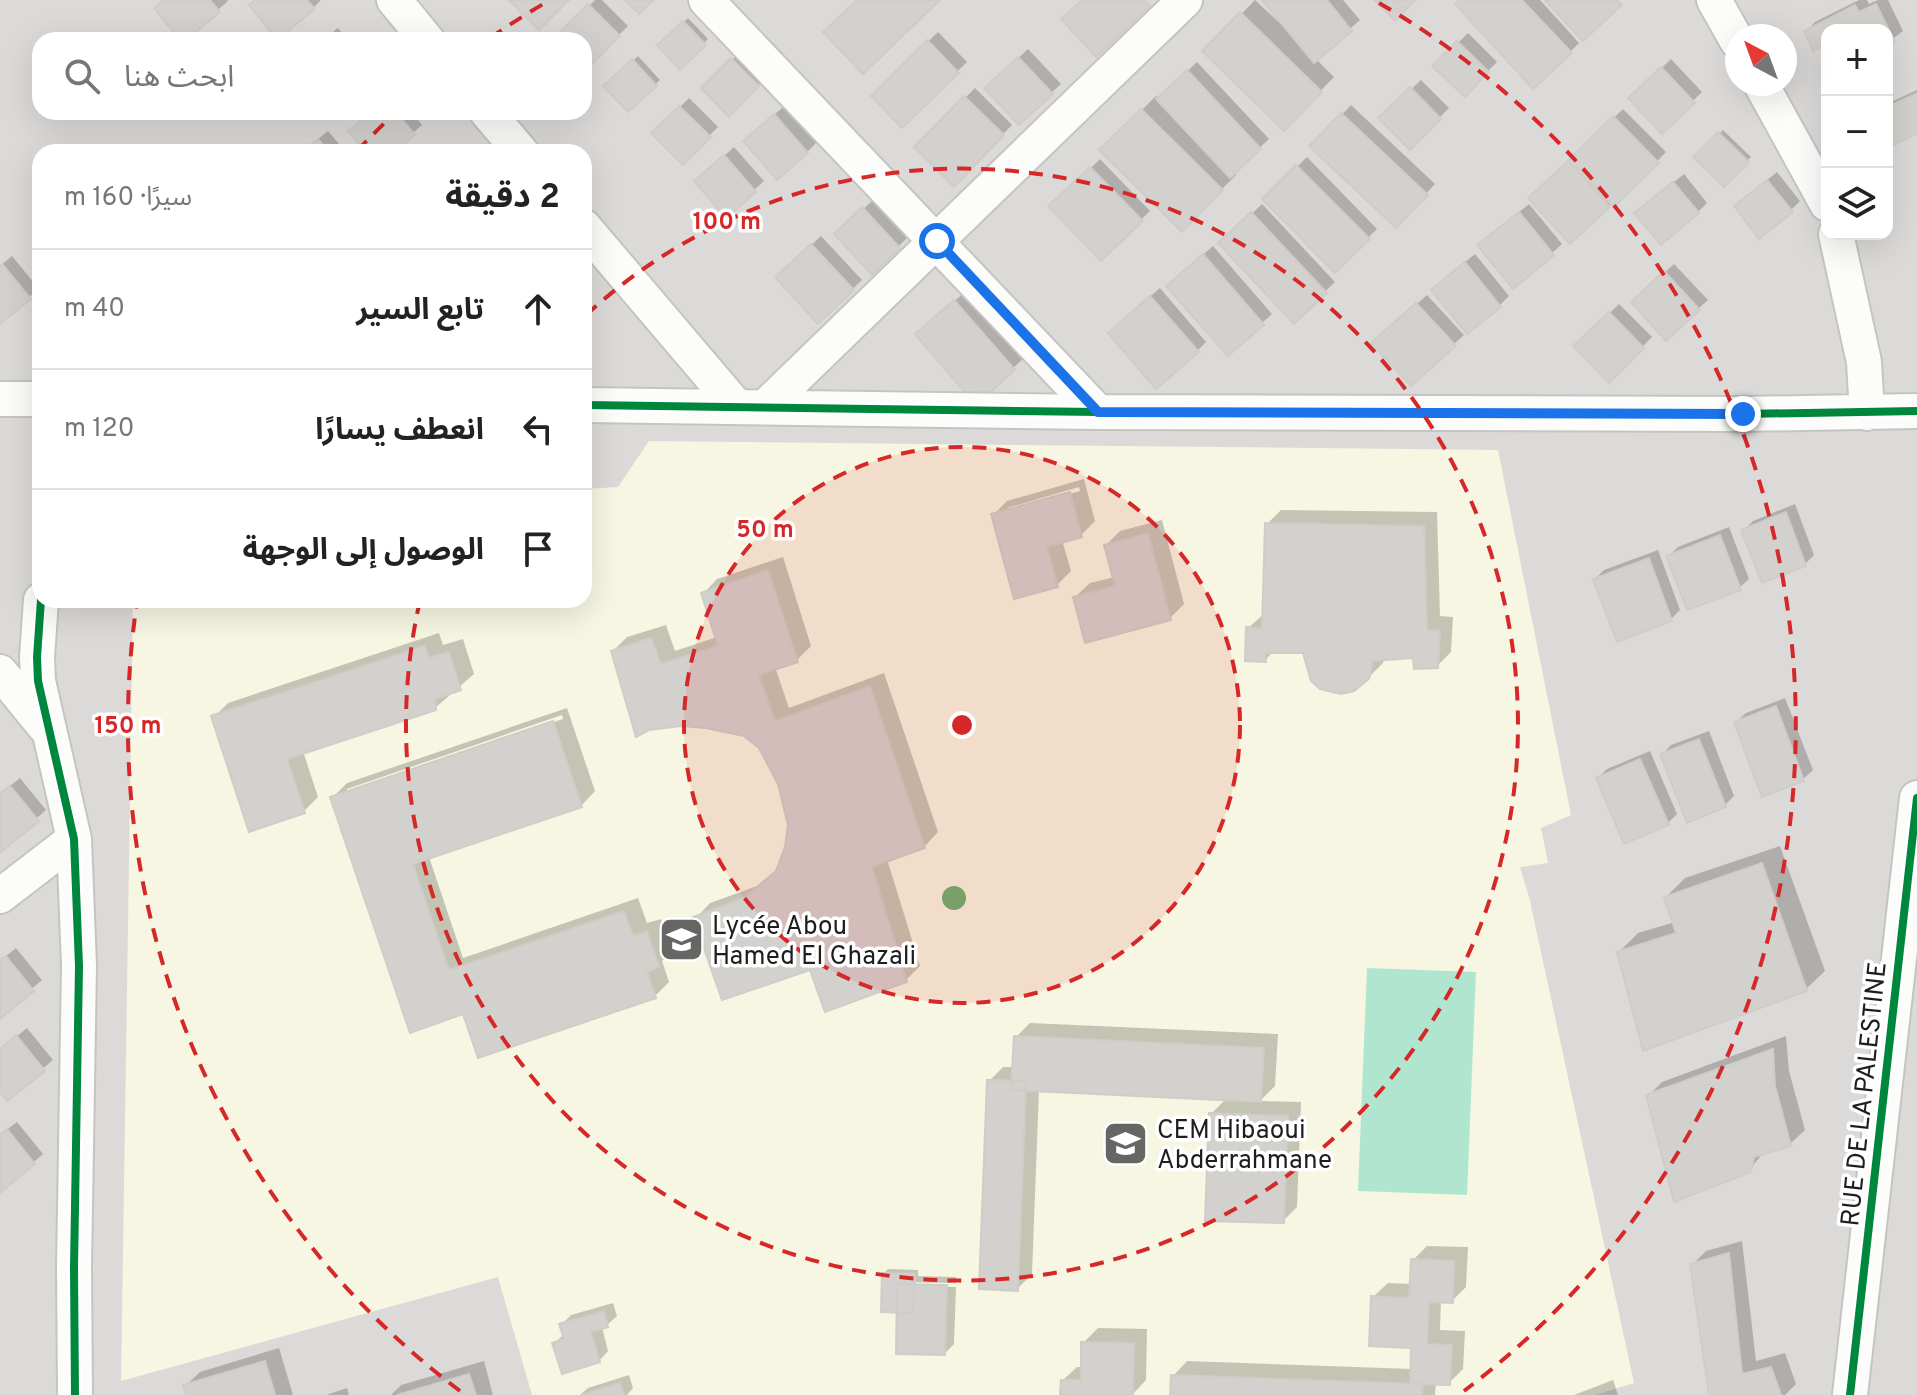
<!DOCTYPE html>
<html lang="ar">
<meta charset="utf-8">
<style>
body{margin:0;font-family:Overpass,"Noto Sans Arabic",sans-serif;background:#f6f6f6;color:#222;direction:rtl}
.controls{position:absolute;right:24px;top:24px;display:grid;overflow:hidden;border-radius:16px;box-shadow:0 8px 32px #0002}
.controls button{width:72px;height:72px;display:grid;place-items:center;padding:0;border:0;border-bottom:2px solid #e0e0e0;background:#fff;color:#222;font:40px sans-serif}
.compass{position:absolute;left:1725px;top:24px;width:72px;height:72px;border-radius:50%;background:#fff;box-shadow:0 8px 32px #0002;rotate:319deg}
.stop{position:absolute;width:24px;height:24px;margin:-18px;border:6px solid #1a73e8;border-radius:50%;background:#fff}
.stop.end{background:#1a73e8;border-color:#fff;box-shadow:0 2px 8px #0008}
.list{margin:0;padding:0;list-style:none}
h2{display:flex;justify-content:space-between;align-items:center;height:104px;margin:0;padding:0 32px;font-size:34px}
h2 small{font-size:26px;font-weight:400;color:#767676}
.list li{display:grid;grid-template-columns:52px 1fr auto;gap:24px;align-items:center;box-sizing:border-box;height:120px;padding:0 32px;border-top:2px solid #e0e0e0}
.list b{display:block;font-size:30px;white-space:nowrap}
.list em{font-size:26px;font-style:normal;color:#767676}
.icon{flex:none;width:44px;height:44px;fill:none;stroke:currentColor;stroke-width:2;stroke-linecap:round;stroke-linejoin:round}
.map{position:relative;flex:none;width:1917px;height:1395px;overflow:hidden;direction:ltr}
.search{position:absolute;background:#fff;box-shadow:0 8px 32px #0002;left:32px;top:32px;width:560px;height:88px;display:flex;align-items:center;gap:20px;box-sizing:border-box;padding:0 28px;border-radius:24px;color:#767676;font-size:30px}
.panel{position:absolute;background:#fff;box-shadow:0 8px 32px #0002;left:32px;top:144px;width:560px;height:464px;border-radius:24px;direction:rtl}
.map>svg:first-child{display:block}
.residential{fill:#dcdad8;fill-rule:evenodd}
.education{fill:#f6f6e2}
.pitch{fill:#b0e6d0}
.shadow{fill:#0003;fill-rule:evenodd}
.building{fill:#d3d1ce;stroke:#d0ccc8;stroke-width:2}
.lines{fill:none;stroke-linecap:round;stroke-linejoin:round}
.minor-casing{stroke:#c5c4c3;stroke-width:38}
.minor{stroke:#fcfcfb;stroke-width:34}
.cycleway-casing{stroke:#fff;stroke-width:13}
.cycleway{stroke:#00873e;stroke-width:8}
.tree{fill:#6eb173}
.route{stroke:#1a73e8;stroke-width:10}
.ring{fill:none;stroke:#d62828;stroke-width:4;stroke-dasharray:14 10}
.labels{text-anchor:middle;stroke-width:7;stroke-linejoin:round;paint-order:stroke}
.poi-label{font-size:26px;fill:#1e1e1e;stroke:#fff;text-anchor:start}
.street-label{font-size:26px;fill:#1e1e1e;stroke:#fff}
.centre{fill:#d62828;stroke:#fff;stroke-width:4}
.ring-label{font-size:24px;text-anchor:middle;font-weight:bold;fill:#d62828;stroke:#fff;stroke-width:7;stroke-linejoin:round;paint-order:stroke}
</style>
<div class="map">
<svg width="1917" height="1395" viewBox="0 0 1917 1395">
<rect width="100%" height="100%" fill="#edebe7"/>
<path class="residential" d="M0 0H1917V1395H0ZM1827 30H1887V234H1827ZM1737 36H1785V84H1737ZM40 40H584V112H40ZM40 152H584V600H40Z"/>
<path class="education" d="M649 441 1498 450 1571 815 1541 828 1548 863 1520 867 1530 901 1634 1383 1595 1395H532L498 1277 121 1381 133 600H584V489L618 487Z"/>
<path class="pitch" d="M1367 968 1476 972 1467 1195 1358 1191Z"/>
<path class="shadow" d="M164 0H227L228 1 183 40Z
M257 0H321L313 8Z
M595 0H602L628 26 588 65 584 62V40H563L559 36Z
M1255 0 1284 27 1286 25 1265 0H1343L1360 20 1316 59 1334 77 1284 128 1205 51Z
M1461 0H1540L1579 43 1570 52Z
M1859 0H1867L1869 4 1878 0H1888L1903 31 1887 43V30H1827V41L1806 32 1815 22Z
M688 18 708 39 680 67 660 45Z
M338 28 348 40H323Z
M938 32 967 62 902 125 873 96Z
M1468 33 1497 62 1465 94 1435 66Z
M1028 49 1061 84 1051 93 996 79Z
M742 50 767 76 729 114 704 88Z
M638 56 660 80 628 110 606 86Z
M1671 59 1702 92 1662 131 1640 89Z
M1197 62 1269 139 1233 172 1236 175 1182 229 1102 150 1156 96 1159 99Z
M1421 80 1449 108 1410 147 1381 118Z
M975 88 1012 125 954 184 917 147Z
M1917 90V132L1887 146V104Z
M689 98 718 127 683 162 654 133Z
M1351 105 1435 184 1396 225 1312 146Z
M784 106 816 143 807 152 755 132Z
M1623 109 1666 152 1614 205 1612 203 1570 241 1531 198Z
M373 112H412L422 125 391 152H368Z
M1723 130 1751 157 1724 184 1696 157Z
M328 131 346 152H302Z
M734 147 764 181 726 215 706 172Z
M1307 157 1377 229 1335 270 1265 199Z
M1100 159 1150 211 1101 258 1051 206Z
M1777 172 1800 201 1791 210 1746 197Z
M1684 174 1707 203 1698 212 1646 204Z
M873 200 908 237 872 272 836 234Z
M1262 204 1335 282 1294 321 1221 243Z
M1529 204 1562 244 1552 253 1489 236Z
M821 236 862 280 818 321 787 268Z
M1213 246 1272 314 1228 354 1178 277Z
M1475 254 1509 296 1500 305 1442 281Z
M12 256 39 289 0 321V266Z
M1674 264 1708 300 1698 309 1633 302Z
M1160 288 1206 342 1197 351 1119 323Z
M965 292 1023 359 976 402 927 325Z
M1427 295 1464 335 1454 344 1383 334Z
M1619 304 1652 337 1609 380 1576 346Z
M1084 479 1095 521 1081 535 1062 540 1071 571 1057 585 993 515 1007 501ZM1079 487 1080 491 1007 512V508Z
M1795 504 1814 555 1805 564 1744 530 1753 521Z
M1281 510 1437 512 1440 616 1453 617 1451 652 1437 666 1415 656 1384 658 1383 663 1362 684 1304 651H1274L1265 660 1248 628 1264 614 1267 524Z
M1162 520 1184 604 1170 618 1075 597 1090 583 1115 577 1106 545 1120 531Z
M1729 527 1749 579 1739 588 1669 556 1678 547Z
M1658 550 1680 610 1671 619 1595 579 1604 570Z
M783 557 811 646 797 660 775 667 789 708 884 673 938 832 924 847 887 859 920 966 906 980 812 967 696 918 710 903 760 885 779 869 787 847 790 825 780 784 761 747 613 651 627 637 666 625 675 651 717 637 703 594 717 579Z
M439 633 443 645 463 639 474 674 435 708 303 751 318 797 304 811 214 717 228 703Z
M1785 698 1813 770 1803 779 1736 722 1746 713Z
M567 708 595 791 581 806 429 857 463 958 638 898 647 923 661 919 672 952 662 961 669 982 655 996 464 1012 333 797 347 783ZM562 715 563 719 347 793V789Z
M1709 731 1734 796 1725 805 1662 755 1671 745Z
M1650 751 1677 814 1668 823 1598 778 1607 769Z
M20 778 46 810 1 849 0 794Z
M1780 846 1825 971 1806 989 1619 952 1638 933 1675 922 1666 897 1685 878Z
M16 948 42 980 0 1016V961Z
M1030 1023 1278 1034 1275 1086 1260 1101 1301 1102 1297 1207 1283 1221 1211 1114 1227 1098 1039 1090 1032 1274 1017 1289 989 1081 1003 1067H1014L1016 1037Z
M27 1028 53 1060 8 1098 0 1089V1050Z
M1786 1036 1789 1071 1805 1130 1790 1144 1765 1151 1749 1170 1648 1096 1662 1082Z
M17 1122 43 1154 0 1191V1135Z
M1742 1241 1756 1361 1785 1353 1796 1384 1785 1395H1711L1692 1265 1706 1251Z
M1427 1246 1468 1247 1466 1287 1452 1301H1441L1440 1330 1465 1331 1463 1369 1449 1383 1436 1382 1435 1395H1172L1173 1376 1187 1361 1412 1369 1413 1346 1373 1297 1388 1283 1412 1284 1413 1260Z
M888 1269 918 1270V1276L956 1277V1283L900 1282V1286L956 1287 954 1344 945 1353 899 1310 884 1273Z
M613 1303 617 1316 607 1325 602 1327 608 1351 599 1361 555 1343 564 1334 562 1324 571 1315Z
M1098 1328 1147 1329 1146 1380 1132 1395H1062V1381L1077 1367H1083V1343Z
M279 1348 293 1395H188L185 1386 200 1372Z
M484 1361 493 1395H391L401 1385Z
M629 1375 633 1388 627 1395H580L588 1388Z
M1613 1380 1618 1395H1574Z
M347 1388 349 1395H326Z"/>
<path class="building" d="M163 0H210L220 12 186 40H180L154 8Z
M255 0H307L315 9 277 40 249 5Z
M509 0H569L539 30Z
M625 0H654L639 14Z
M857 0H940L863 74 823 32Z
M1082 0H1144L1150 6 1096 57 1061 19Z
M1262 0H1327L1352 31 1314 63Z
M1374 0H1415L1395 21Z
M1459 0H1522L1572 53 1533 89 1455 4Z
M1545 0H1617L1622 5 1583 41Z
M588 4 620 36 588 68 584 65V40H560L556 36Z
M1876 4 1895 42 1887 46V30H1827V44L1813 51 1804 31 1855 5 1859 12Z
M1240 12 1322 92 1284 131 1202 51Z
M683 21 706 45 680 70 657 45Z
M927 40 959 73 902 128 871 96Z
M1457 41 1489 72 1465 97 1432 66Z
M1018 57 1053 94 1019 125 984 88Z
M731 58 759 86 729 117 701 88Z
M632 59 657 86 628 112 603 86Z
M1661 67 1695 103 1662 134 1628 98Z
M1187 70 1261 149 1230 178 1156 99Z
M1410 87 1441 119 1410 150 1378 118Z
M1917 93V134L1887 148V107Z
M964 96 1004 135 954 187 914 147Z
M679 106 711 137 683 165 651 133Z
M1141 109 1223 190 1182 232 1099 150Z
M372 112H396L415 135 395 152H366L348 131Z
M1341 113 1428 195 1396 228 1309 146Z
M774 114 808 153 777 180 743 141Z
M1613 116 1659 163 1614 207 1568 161Z
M1718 132 1749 162 1724 187 1693 157Z
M318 139 329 152H301Z
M724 155 756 192 726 218 694 181Z
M1568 161 1610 207 1570 244 1528 198Z
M1296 165 1370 239 1335 273 1262 199Z
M1090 167 1143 221 1101 261 1048 206Z
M1767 180 1793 212 1759 239 1734 206Z
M1673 182 1699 213 1661 245 1634 213Z
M862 207 900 248 872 275 834 234Z
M1251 212 1327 293 1294 324 1218 243Z
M1519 212 1554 255 1513 289 1477 245Z
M811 244 854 290 818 324 775 277Z
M1203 254 1264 325 1228 356 1166 286Z
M1465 262 1501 307 1467 334 1431 290Z
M2 264 31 299 0 324V265Z
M1664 271 1700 310 1666 341 1631 302Z
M1150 296 1199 352 1156 389 1108 333Z
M954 300 1015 370 976 405 915 334Z
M1416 303 1456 346 1411 386 1371 343Z
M1609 312 1644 348 1609 383 1573 346Z
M1070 492 1082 537 1047 547 1058 587 1014 599 991 514Z
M1786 512 1806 566 1762 583 1741 530Z
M1265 523 1424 526 1427 630 1440 631 1438 668 1414 669 1413 658 1373 661 1369 679 1354 691 1341 694 1320 689 1311 681 1303 653H1265L1266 662 1245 661 1246 627 1262 629Z
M1148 533 1171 620 1085 643 1073 597 1115 586 1104 545Z
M1720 535 1741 590 1687 610 1666 556Z
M1649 558 1672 621 1617 642 1593 579Z
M768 570 798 662 759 675 775 721 870 686 925 848 872 867 907 982 825 1012 810 970 722 1000 693 917 744 898 776 871 785 847 788 825 778 784 759 748 744 736 706 728 681 726 649 730 636 737 611 651 651 638 661 664 718 646 701 593Z
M425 646 429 658 449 652 461 690 435 699 436 710 287 759 305 813 249 832 211 716Z
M1776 706 1804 781 1762 797 1734 722Z
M553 721 582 807 413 864 449 970 624 911 633 936 647 932 659 967 647 972 656 998 478 1058 463 1014 410 1033 330 797Z
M1699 739 1726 807 1687 823 1660 754Z
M1640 759 1669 825 1624 844 1596 778Z
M10 786 39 821 1 852 0 793Z
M1762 863 1807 991 1643 1051 1617 952 1676 933 1664 897Z
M6 956 34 991 0 1019V960Z
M16 1035 45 1071 7 1101 0 1092V1049Z
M1014 1036 1264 1048 1261 1102 1011 1090Z
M1773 1049 1775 1086 1791 1146 1754 1157 1751 1172 1674 1202 1646 1095Z
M987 1080 1026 1081 1018 1291 979 1289Z
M1209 1113 1288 1116 1284 1223 1205 1221Z
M7 1129 35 1164 0 1193V1135Z
M1729 1253 1742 1374 1771 1367 1781 1395H1709L1690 1264Z
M1411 1259 1454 1261 1453 1303 1429 1302 1427 1344 1452 1345 1450 1385 1410 1384 1411 1348 1369 1346 1371 1296 1409 1298Z
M882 1273 915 1274 913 1313 881 1312Z
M897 1284 947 1285 945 1355 896 1354Z
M604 1311 608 1327 591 1332 600 1362 562 1374 552 1343 564 1339 559 1324Z
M1081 1342 1134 1343 1133 1395H1060L1061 1380H1081Z
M265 1361 275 1395H186L183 1385Z
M469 1374 476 1395H397Z
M1171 1375 1423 1384 1422 1395H1170Z
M620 1383 624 1395H581Z"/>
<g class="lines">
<defs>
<path id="minor" d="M394 0 427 40
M706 0 1098 412
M1714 0 1737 41
M1761 84 1827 204
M487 112 521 152
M584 227 737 407
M1836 234 1864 362 1867 413
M0 399H40
M584 405 1098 412 1743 414 1917 411
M765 407 1185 0
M41 600 37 657 38 681 74 839 79 966 74 1267 75 1395
M0 672 45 727
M0 896 74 839
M1850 1395 1917 798"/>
</defs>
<use href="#minor" class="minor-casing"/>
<use href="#minor" class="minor"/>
<defs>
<path id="cycleway" d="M584 405 1098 412 1743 414 1917 411
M41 600 37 657 38 681 74 839 79 966 74 1267 75 1395
M1850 1395 1917 798"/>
</defs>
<use href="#cycleway" class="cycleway-casing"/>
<use href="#cycleway" class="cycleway"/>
</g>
<circle class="tree" cx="954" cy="898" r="12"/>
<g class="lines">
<path class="route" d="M937 241 1098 412 1743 414"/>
</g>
<circle cx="962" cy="725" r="278" fill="#d62828" fill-opacity=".12"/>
<g class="ring">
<circle cx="962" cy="725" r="278"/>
<path d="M586 315A556 556 0 1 1 419 605"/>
<path d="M460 1391A834 834 0 0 1 137 602M357 151A834 834 0 0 1 393 115M490 38A834 834 0 0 1 545 3M1379 3A834 834 0 0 1 1464 1391"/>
</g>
<defs>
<symbol id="school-square" viewBox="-11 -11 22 22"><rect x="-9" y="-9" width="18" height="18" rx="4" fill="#666664" stroke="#fff"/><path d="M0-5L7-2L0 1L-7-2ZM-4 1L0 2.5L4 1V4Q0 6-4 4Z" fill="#fff"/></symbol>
</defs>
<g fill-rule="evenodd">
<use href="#school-square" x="656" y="914" width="51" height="51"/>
<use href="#school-square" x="1100" y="1118" width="51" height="51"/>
</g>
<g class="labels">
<g class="poi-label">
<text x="712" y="934">Lycée Abou<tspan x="712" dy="30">Hamed El Ghazali</tspan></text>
<text x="1157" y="1138">CEM Hibaoui<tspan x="1157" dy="30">Abderrahmane</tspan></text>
</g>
<g class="street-label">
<text transform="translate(1863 1094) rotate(-84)" y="9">RUE DE LA PALESTINE</text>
</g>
</g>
<circle cx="962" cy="725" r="12" class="centre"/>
<g class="ring-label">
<text x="727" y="229">100 m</text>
<text x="765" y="537">50 m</text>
<text x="128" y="733">150 m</text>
</g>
</svg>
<div class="controls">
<button>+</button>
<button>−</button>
<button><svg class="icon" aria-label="layers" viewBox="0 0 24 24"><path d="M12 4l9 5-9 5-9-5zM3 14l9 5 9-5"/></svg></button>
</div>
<svg class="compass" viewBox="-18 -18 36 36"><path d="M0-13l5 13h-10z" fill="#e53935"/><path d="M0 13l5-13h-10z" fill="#767676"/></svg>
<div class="stop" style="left:937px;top:241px"></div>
<div class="stop end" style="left:1743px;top:414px"></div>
<div class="search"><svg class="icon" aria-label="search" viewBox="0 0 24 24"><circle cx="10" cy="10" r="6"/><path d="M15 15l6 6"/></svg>ابحث هنا</div>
<section class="panel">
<h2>2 دقيقة<small>سيرًا · 160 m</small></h2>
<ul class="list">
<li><svg class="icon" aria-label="ahead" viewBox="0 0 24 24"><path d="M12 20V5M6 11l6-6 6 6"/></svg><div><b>تابع السير</b></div><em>40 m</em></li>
<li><svg class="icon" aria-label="left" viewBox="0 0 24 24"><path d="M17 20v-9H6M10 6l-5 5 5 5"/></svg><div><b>انعطف يسارًا</b></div><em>120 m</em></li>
<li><svg class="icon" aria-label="arrive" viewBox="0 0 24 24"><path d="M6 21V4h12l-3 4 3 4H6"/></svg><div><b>الوصول إلى الوجهة</b></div></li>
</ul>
</section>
</div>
